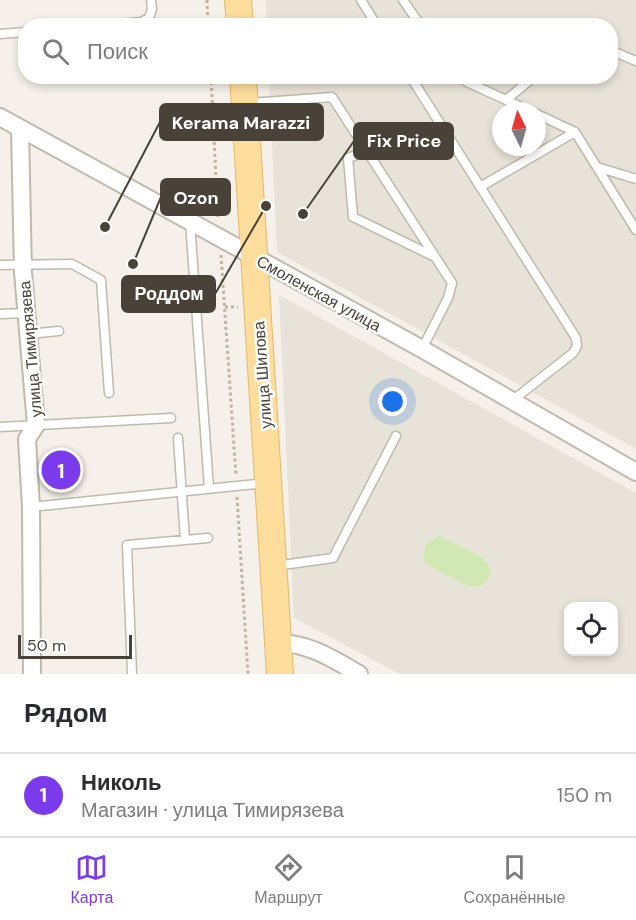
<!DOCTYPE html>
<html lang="ru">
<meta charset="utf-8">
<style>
body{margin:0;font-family:"DM Sans",sans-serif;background:#f2f2f3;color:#2b2b33}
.controls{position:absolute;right:18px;bottom:18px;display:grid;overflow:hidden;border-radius:12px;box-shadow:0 3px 9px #0003}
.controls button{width:54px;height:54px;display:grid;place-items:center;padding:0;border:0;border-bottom:2px solid #e1e1e2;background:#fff;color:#2b2b33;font:30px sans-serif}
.compass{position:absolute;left:492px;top:102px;width:54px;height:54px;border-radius:50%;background:#fff;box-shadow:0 3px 9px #0003;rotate:355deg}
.scale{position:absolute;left:18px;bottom:15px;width:114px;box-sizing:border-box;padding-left:6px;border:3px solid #494238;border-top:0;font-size:16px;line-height:21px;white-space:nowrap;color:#494238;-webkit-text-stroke:4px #fff;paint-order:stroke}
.you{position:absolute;left:393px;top:402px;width:21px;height:21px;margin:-15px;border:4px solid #fff;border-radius:50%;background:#1a73e8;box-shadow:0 0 0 9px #1a73e833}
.badge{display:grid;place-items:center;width:39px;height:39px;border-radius:50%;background:#7c3aed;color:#fff;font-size:20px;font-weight:700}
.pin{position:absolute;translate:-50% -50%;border:3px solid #fff;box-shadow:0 2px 6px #0006}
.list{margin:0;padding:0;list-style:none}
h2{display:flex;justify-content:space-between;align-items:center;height:78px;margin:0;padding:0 24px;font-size:26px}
h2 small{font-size:20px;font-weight:400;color:#7c7c81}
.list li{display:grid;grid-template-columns:39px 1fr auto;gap:18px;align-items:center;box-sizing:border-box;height:84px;padding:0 24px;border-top:2px solid #e1e1e2}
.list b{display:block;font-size:22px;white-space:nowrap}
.list p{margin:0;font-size:20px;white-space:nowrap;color:#7c7c81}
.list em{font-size:20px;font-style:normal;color:#7c7c81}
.icon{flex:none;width:33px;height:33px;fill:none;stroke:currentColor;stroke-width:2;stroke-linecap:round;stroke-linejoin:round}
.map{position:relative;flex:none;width:636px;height:674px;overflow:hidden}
.search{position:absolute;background:#fff;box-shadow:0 3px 9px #0003;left:18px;right:18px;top:18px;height:66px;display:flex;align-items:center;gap:15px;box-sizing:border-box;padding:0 21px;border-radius:24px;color:#7c7c81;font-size:22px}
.sheet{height:162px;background:#fff}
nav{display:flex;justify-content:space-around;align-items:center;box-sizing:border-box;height:84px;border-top:2px solid #e1e1e2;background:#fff;font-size:16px;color:#7c7c81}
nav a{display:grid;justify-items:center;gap:3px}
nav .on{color:#7c3aed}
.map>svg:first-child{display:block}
.residential{fill:#e8e3d8;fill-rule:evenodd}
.green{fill:#d2e8b4}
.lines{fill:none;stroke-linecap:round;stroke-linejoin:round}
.lane-casing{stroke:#c0b9ad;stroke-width:11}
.street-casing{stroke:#c0b9ad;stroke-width:20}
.primary-casing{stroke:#e2ba6b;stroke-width:28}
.path{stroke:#c2b49e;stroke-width:3;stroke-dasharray:3 3;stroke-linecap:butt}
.lane{stroke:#fff;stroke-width:8}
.street{stroke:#fff;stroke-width:16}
.primary{stroke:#fcdd9c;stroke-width:26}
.labels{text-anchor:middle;stroke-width:5;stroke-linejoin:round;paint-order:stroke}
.street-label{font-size:16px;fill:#494238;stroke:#fff}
.leader{fill:none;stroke:#494238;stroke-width:2}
.callout-dot{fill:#494238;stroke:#fff;stroke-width:2}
.callout{fill:#494238;stroke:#494238;stroke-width:2}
.callout-label{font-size:18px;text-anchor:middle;font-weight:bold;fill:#fff}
</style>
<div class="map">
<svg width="636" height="674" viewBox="0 0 636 674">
<rect width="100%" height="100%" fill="#f5f1ea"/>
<path class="residential" d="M266 0H636V449L277 252 269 77 610 76V26L267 25ZM501 111H537V147H501Z
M279 295 636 493V674H400L294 618ZM568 606H614V652H568Z"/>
<path class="green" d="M440 536 482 557 491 569C483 599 466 584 446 575 440 571 429 568 425 562 422 556 425 549 427 543Z"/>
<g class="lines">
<defs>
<path id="lane" d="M361 0 377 26
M403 0 421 26
M98 26 141 22 149 18 152 9 151 0
M0 34 26 32
M610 50 636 61
M410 76 576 338 577 346 573 353 513 400
M460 76 467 82 530 111
M506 100 535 76
M249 103 332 97 452 283 448 298 422 349
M537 114 575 132 636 230
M367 151 348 158 353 217 435 257
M597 167 636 179
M480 187 575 132
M190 222 209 488
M0 265 72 264 101 280 109 393
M0 314 27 313
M28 334 59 331
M0 427 171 418
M178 438 185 540
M31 507 266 483
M275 566 333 558 396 436
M132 674 127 545 208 538"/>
<path id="street" d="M0 117 422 349 636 472
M20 129 23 272 36 425 27 439 31 507 32 674
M278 643C309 643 333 659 359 674"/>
<path id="primary" d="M238 0 240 26
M243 76 280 674"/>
</defs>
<use href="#lane" class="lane-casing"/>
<use href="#street" class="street-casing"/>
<use href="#primary" class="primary-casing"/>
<path class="path" d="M207 0 208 26
M211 76 218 219
M221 255 236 476
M225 307H238
M237 497 248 674"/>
<use href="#lane" class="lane"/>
<use href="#street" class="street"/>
<use href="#primary" class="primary"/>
</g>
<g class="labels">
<g class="street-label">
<text transform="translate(319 293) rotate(29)" y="6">Смоленская улица</text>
<text transform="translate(30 349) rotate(-95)" y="6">улица Тимирязева</text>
<text transform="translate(262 375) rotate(-94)" y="6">улица Шилова</text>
</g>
</g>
<path class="leader" d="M105 227L160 122M303 214L354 141M133 264L161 197M266 206L215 294"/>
<g class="callout-dot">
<circle cx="105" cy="227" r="6"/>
<circle cx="303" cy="214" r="6"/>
<circle cx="133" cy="264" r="6"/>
<circle cx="266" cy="206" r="6"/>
</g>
<g class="callout">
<rect x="160" y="104" width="163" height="36" rx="6"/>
<rect x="354" y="123" width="99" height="36" rx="6"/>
<rect x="161" y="179" width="69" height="36" rx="6"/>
<rect x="122" y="276" width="93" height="36" rx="6"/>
</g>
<g class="callout-label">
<text x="241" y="129">Kerama Marazzi</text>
<text x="404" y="147">Fix Price</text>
<text x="196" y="204">Ozon</text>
<text x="169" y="300">Роддом</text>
</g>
</svg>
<div class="controls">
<button><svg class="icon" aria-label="locate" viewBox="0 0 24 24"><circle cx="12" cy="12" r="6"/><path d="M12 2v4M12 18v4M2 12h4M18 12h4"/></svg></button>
</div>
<svg class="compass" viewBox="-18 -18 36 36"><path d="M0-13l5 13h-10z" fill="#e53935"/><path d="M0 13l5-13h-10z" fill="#7c7c81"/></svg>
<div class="scale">50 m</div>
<div class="you"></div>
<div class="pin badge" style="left:61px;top:470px">1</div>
<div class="search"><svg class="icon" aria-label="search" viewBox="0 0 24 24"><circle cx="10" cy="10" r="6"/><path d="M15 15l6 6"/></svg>Поиск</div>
</div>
<section class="sheet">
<h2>Рядом<small></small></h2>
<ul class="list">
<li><span class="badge">1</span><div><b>Николь</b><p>Магазин · улица Тимирязева</p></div><em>150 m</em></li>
</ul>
</section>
<nav>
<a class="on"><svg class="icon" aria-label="map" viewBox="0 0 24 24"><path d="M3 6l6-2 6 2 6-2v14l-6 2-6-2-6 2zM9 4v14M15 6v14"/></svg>Карта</a>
<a><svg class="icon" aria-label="directions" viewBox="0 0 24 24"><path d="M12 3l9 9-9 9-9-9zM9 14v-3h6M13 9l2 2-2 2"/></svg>Маршрут</a>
<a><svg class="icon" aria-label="saved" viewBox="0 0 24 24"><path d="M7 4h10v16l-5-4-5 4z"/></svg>Сохранённые</a>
</nav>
